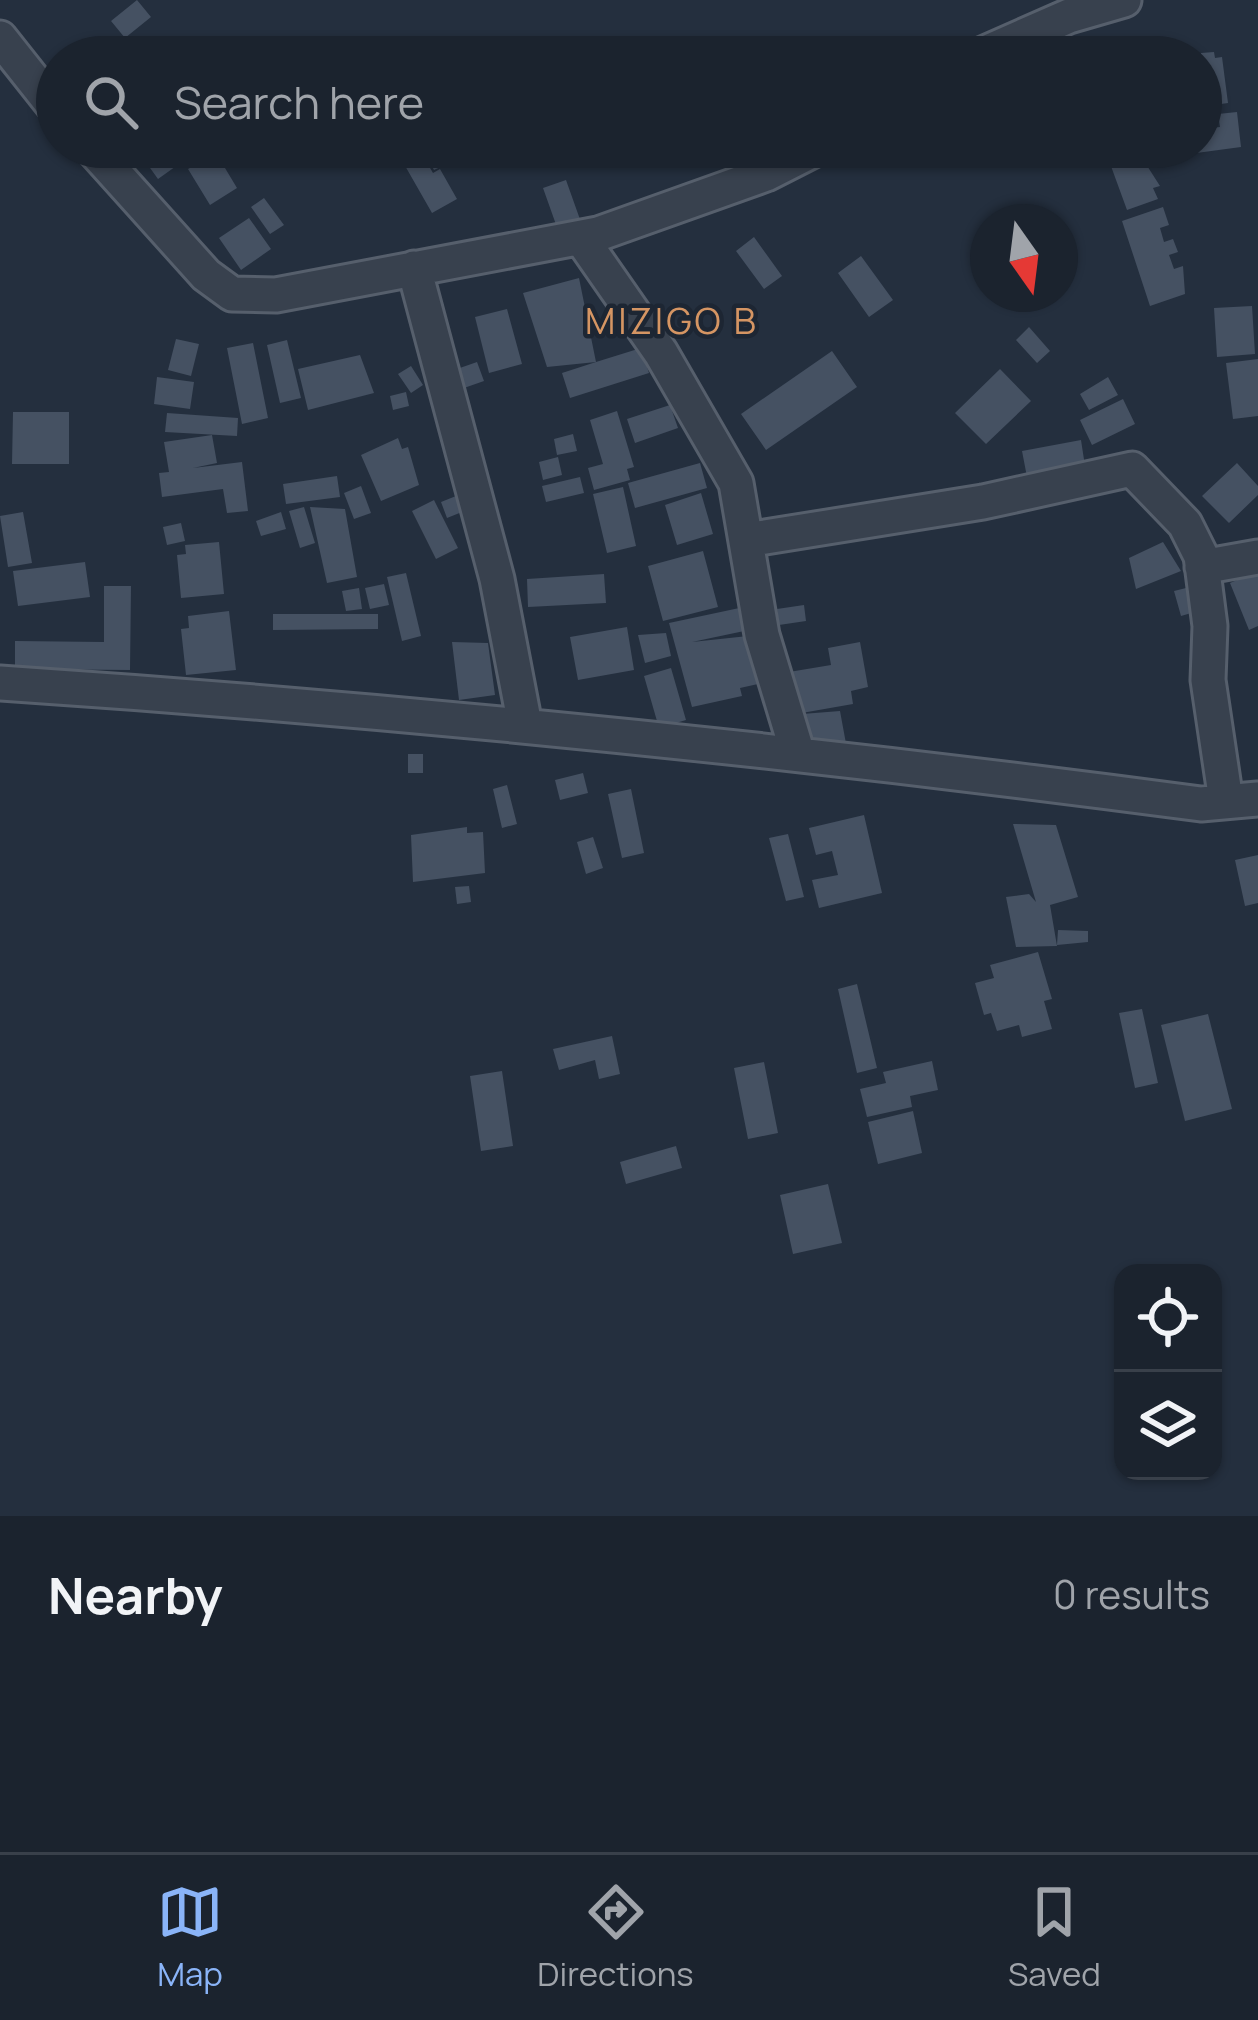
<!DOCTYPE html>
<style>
body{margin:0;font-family:Manrope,sans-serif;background:#282f3a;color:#f1f3f6}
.controls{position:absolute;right:36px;bottom:36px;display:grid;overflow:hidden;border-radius:24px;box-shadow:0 3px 9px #0004}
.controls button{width:108px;height:108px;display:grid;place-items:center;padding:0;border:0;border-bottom:3px solid #39404a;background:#1b232e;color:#f1f3f6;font:60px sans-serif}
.compass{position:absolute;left:970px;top:204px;width:108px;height:108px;border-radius:50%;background:#1b232e;box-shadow:0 3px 9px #0004;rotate:166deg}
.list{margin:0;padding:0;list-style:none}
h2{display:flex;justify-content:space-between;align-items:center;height:156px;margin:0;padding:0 48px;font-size:51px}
h2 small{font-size:39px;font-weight:400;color:#a0a4aa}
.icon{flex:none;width:66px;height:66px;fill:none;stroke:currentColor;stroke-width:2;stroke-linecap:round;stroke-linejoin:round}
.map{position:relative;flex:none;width:1258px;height:1516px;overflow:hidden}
.search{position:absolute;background:#1b232e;box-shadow:0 3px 9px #0004;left:36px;right:36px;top:36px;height:132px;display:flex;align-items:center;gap:30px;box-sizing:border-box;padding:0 42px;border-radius:66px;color:#a0a4aa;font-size:45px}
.sheet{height:336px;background:#1b232e}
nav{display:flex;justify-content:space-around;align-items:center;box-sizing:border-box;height:168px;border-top:3px solid #39404a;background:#1b232e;font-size:33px;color:#a0a4aa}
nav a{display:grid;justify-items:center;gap:6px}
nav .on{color:#8ab4f8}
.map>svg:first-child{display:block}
.building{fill:#455162}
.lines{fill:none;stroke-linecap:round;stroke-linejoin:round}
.minor-casing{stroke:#565f6c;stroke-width:39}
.minor{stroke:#38414e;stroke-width:33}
.labels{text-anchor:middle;stroke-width:9;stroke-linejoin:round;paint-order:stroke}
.quarter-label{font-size:36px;letter-spacing:3px;fill:#d59563;stroke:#1d2633}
</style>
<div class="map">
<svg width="1258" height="1516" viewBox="0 0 1258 1516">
<rect width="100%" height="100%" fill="#242f3e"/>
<path class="building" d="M137 0 151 17 125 38 111 21Z
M1214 52 1215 58 1222 57 1228 103 1214 105 1216 120 1201 122V53Z
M1237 112 1241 147 1189 154 1188 147H1201V129L1220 127 1218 114Z
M150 147H203L158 179 140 154Z
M418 147 433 173 440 169 457 199 432 213 400 157Z
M422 147H472L474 151 434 170Z
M590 147H626L628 152 596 164Z
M1104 147H1147L1150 158 1144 161 1160 186 1153 188 1158 199 1127 210Z
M216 153 237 188 210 205 188 169Z
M566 180 582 225 559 233 543 188Z
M264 198 284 225 270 234 251 207Z
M1163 207 1169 225 1160 228 1164 242 1173 239 1178 252 1169 255 1174 269 1183 266 1185 294 1150 306 1122 221Z
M249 218 271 249 241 270 219 238Z
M754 237 782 276 764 289 736 251Z
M861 256 893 300 869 317 838 273Z
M579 278 596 362 641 348 649 373 570 398 562 373 596 362 547 367 523 293Z
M1252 306 1255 354 1217 357 1214 308Z
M507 309 522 364 489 373 475 317Z
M1029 327 1050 351 1037 363 1016 340Z
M176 339 199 344 191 376 168 370Z
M287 340 301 398 280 403 267 345Z
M253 343 268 418 242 424 227 348Z
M832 351 857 387 766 450 741 414Z
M360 355 374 393 308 410 298 369Z
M1258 359V416L1233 419 1226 363Z
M477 362 484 381 464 388 457 369Z
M411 366 423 385 411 393 398 374Z
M1000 369 1031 401 986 444 955 413Z
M157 377 194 382 190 409 154 404Z
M1108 377 1118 395 1089 410 1080 394Z
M406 392 409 406 393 410 390 396Z
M1123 399 1135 424 1092 445 1080 420Z
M670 405 678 428 635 443 627 419Z
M617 411 634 467 627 469 630 480 594 490 588 468 603 464 590 420Z
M13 412H69V464H12Z
M167 413 238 418 237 436 165 432Z
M573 434 577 451 557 455 554 439Z
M212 435 217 463 193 468 242 462 248 511 227 513 223 489 162 497 159 473 169 472 164 442Z
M398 438 402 449 408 447 419 485 381 501 361 455Z
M1081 440 1085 466 1027 477 1022 451Z
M558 457 562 475 543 480 539 462Z
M700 463 707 488 635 508 628 483Z
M1237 463 1258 486V495L1229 523 1202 496Z
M337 476 340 497 286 504 283 484Z
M580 477 584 493 546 502 542 486Z
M361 486 371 513 354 519 344 493Z
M623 487 636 546 607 553 593 494Z
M701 493 713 534 677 545 665 505Z
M456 496 462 512 447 518 441 502Z
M434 500 458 548 436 559 412 511Z
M304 507 315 543 300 548 289 511Z
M310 507 345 509 357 577 327 583Z
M23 512 32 563 8 567 0 516Z
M281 512 286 529 261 536 256 521Z
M181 523 185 541 167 545 163 527Z
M219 542 224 594 181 598 177 555 186 554 185 545Z
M1163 542 1181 571 1136 589 1129 558Z
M703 551 718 607 663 621 648 566Z
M85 562 90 597 18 606 13 571Z
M1258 571V626L1249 630 1230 583Z
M406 573 421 636 402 641 387 577Z
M604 574 606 603 528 607 527 579Z
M384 584 389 605 370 609 365 588Z
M1198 585 1205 609 1181 616 1174 591Z
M104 586H131L130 670 15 669V641L104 642Z
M359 588 362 609 346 611 342 591Z
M804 605 806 621 779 625 777 609Z
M744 607 749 630 692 642 748 636 758 684 740 688 742 696 692 707 669 623Z
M229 611 236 670 186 675 181 629 189 628 188 616Z
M273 614H378V629L273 630Z
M627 627 634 670 578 680 570 637Z
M666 633 671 656 645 663 638 635Z
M452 642 488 643 495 695 459 700Z
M860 642 868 687 851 691 853 704 796 714 789 672 831 665 828 648Z
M671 668 686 720 659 728 644 676Z
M840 711 847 749 810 746 802 714Z
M408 754H423V773H408Z
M583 773 588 793 560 800 555 780Z
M507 785 517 824 502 828 493 789Z
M631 789 644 853 622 858 608 794Z
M864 815 882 893 819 908 812 880 838 875 832 851 816 855 809 828Z
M1013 824 1056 825 1078 897 1050 905 1057 946 1016 947 1006 897 1029 894 1036 902Z
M467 827V833L483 832 485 873 413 882 411 835Z
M788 834 804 897 786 901 769 838Z
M593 837 603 868 586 874 577 842Z
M1258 855V903L1245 906 1235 860Z
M469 886 471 902 457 904 455 887Z
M1058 930 1088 931V942L1057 945Z
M1038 952 1052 999 1044 1001 1052 1029 1022 1037 1019 1025 997 1031 991 1013 984 1015 975 983 994 978 990 965Z
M857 984 877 1068 857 1073 838 989Z
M1142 1009 1158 1083 1135 1088 1119 1013Z
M1208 1014 1232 1109 1185 1121 1161 1025Z
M612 1036 620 1074 599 1079 595 1060 559 1070 553 1049Z
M932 1061 938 1090 910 1096 912 1107 867 1117 860 1089 886 1083 883 1072Z
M764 1062 778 1133 748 1139 734 1068Z
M502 1071 513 1146 481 1151 470 1076Z
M913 1111 922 1153 878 1164 868 1122Z
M676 1146 682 1168 626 1184 620 1162Z
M828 1184 842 1243 793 1254 780 1195Z"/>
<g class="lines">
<defs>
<path id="minor" d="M0 38 57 110
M976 57 1069 16 1124 0
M91 147 206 275 232 294 276 295 598 234 766 174 819 147
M581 238 661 353 736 483 762 635 797 751
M414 268 497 579 525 725
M747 540 983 502 1132 469 1185 524 1201 556 1210 626 1208 680 1226 801
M1202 567 1258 557
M0 683C402 710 801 751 1201 804L1258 799"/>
</defs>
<use href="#minor" class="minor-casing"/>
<use href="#minor" class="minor"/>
</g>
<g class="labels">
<g class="quarter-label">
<text x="672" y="334">MIZIGO B</text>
</g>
</g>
</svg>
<div class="controls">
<button><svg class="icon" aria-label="locate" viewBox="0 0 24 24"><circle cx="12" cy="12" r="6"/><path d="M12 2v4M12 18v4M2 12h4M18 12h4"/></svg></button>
<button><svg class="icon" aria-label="layers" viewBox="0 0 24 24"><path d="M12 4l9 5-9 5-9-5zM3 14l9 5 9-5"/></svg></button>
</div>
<svg class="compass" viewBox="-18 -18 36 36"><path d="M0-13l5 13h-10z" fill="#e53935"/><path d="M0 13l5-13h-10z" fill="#a0a4aa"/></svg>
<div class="search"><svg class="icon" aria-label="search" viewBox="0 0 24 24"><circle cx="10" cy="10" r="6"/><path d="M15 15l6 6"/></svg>Search here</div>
</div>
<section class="sheet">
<h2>Nearby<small>0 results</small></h2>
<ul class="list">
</ul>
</section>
<nav>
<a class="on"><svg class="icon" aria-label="map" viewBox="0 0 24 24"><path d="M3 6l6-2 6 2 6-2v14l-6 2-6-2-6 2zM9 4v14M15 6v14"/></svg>Map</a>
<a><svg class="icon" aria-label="directions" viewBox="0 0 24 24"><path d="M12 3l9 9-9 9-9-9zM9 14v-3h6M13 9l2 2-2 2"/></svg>Directions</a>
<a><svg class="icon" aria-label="saved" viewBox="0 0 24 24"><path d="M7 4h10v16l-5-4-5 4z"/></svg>Saved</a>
</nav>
